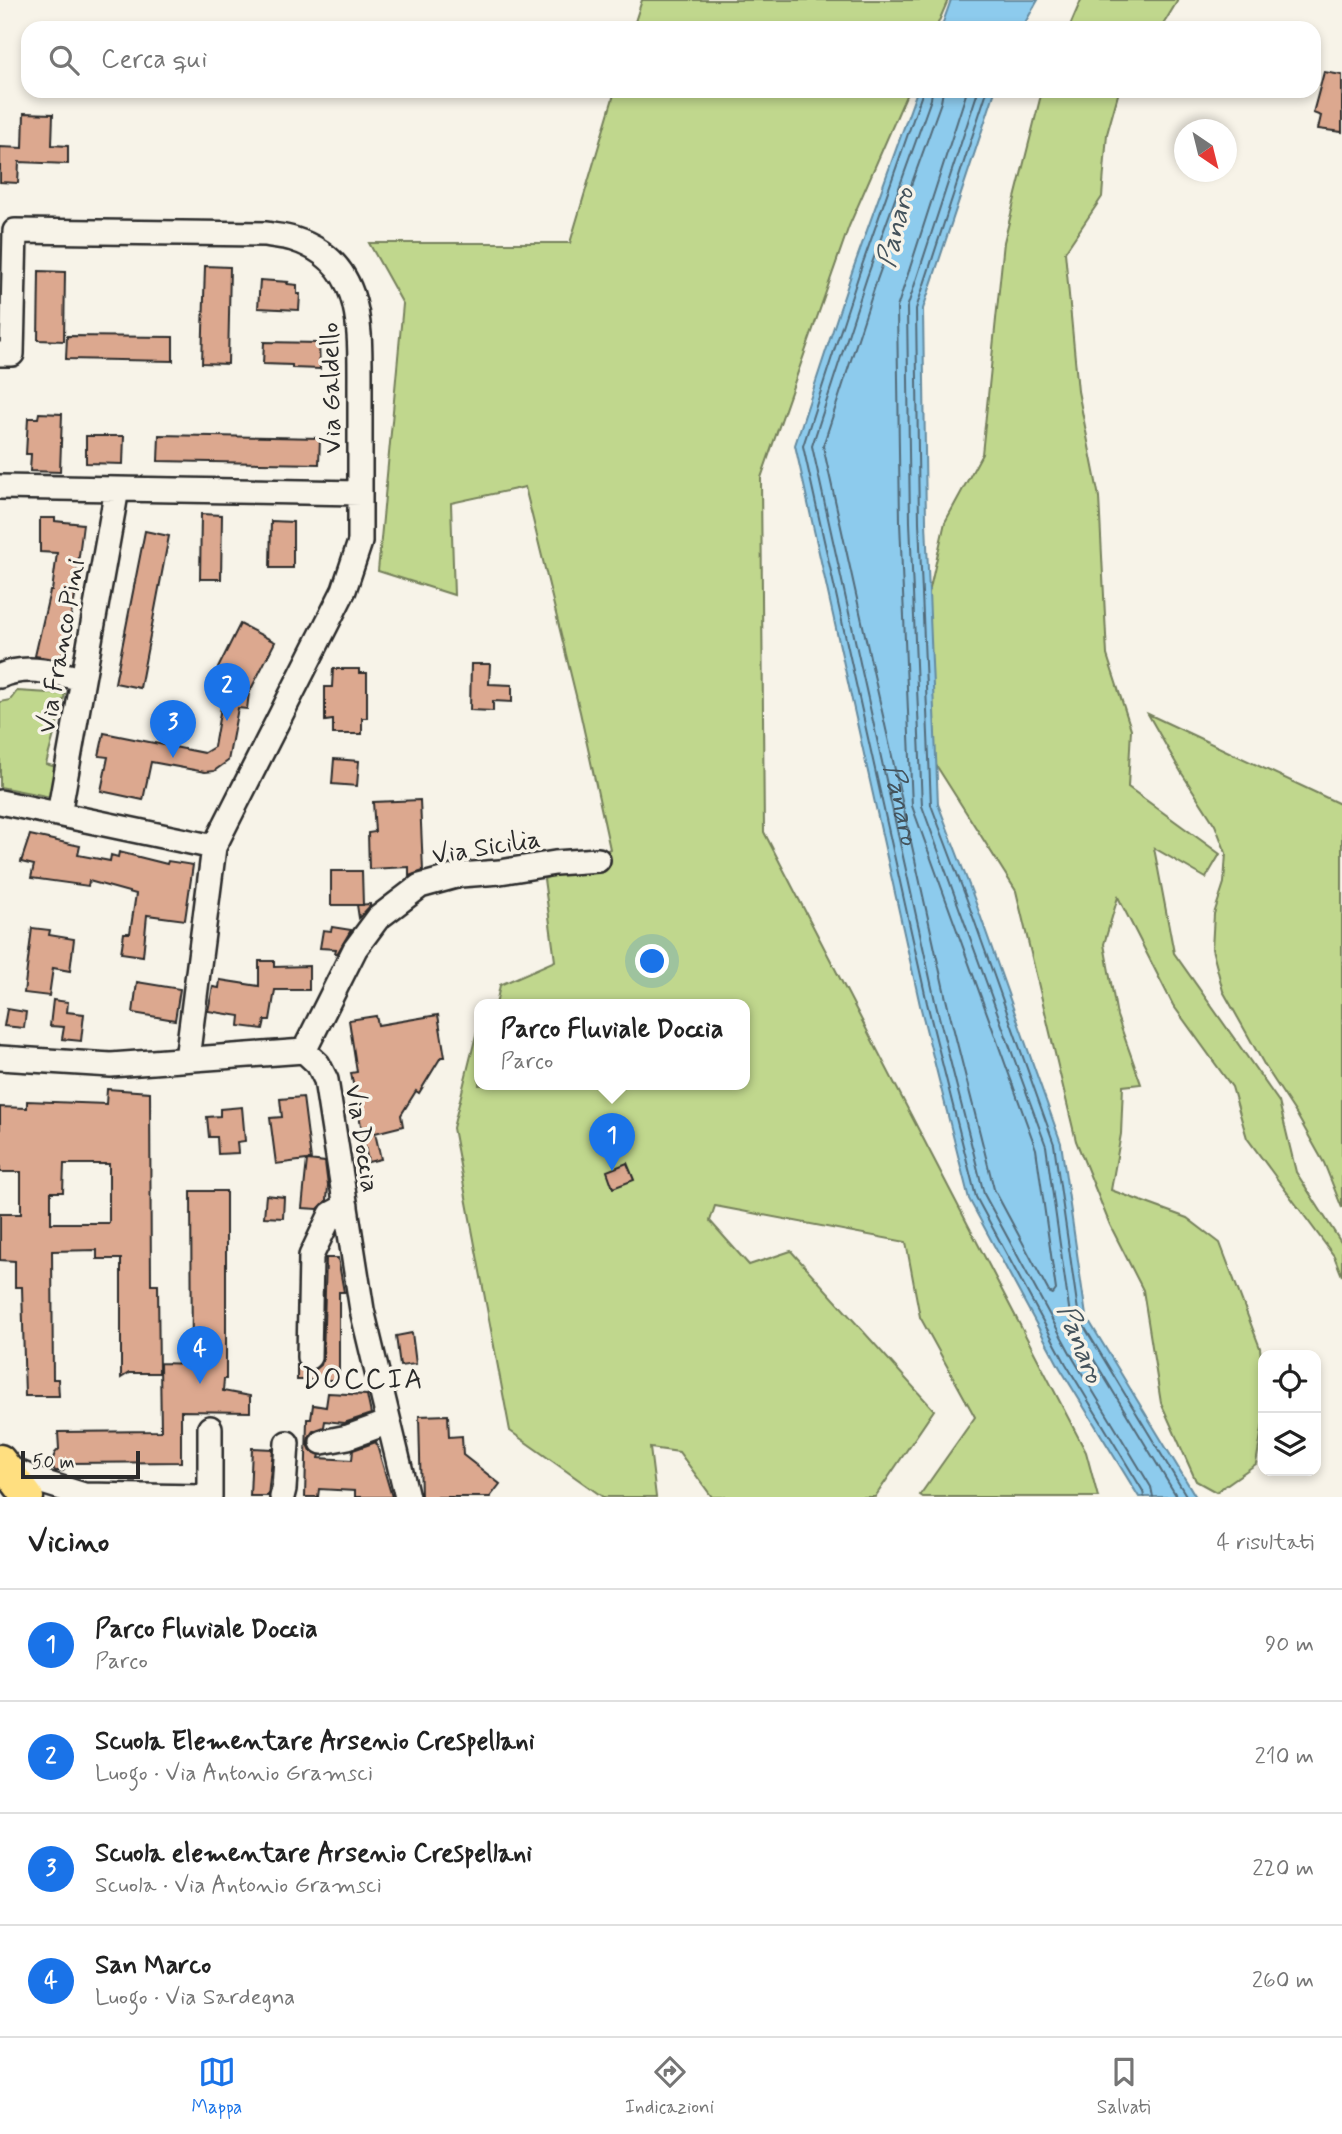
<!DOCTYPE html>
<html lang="it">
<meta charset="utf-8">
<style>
body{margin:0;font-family:Mynerve,sans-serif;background:#f6f6f6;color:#222}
.controls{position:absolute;right:21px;bottom:21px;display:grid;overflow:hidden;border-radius:14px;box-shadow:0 4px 10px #0003}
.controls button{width:63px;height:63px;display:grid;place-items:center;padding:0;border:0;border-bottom:2px solid #e0e0e0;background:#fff;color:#222;font:35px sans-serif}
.compass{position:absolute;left:1174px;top:119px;width:63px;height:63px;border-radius:50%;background:#fff;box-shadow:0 4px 10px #0003;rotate:145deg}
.scale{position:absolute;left:21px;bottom:18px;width:119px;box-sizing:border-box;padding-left:7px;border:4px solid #2b2b2b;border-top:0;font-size:19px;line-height:24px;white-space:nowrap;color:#2b2b2b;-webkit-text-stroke:5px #f7f3e8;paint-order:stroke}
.you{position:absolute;left:653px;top:962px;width:24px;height:24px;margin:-18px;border:5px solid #fff;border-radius:50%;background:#1a73e8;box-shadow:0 0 0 10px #1a73e833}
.badge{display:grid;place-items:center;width:46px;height:46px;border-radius:50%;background:#1a73e8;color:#fff;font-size:23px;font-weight:700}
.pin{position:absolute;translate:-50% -58px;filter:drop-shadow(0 2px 4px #0008)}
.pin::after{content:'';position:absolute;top:37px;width:24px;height:21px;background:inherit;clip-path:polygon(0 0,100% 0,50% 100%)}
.popup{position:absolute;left:474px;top:999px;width:276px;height:91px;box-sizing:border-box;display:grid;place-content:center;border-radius:14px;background:#fff;filter:drop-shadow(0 2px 5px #0005);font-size:23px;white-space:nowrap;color:#767676}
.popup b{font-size:26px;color:#222}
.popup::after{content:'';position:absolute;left:50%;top:100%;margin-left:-14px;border:14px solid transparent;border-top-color:#fff}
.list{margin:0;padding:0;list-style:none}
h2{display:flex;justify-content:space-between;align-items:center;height:91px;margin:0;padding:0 28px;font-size:30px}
h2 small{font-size:23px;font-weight:400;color:#767676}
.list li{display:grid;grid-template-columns:46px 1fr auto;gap:21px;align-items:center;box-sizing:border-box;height:112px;padding:0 28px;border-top:2px solid #e0e0e0}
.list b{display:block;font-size:26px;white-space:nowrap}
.list p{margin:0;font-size:23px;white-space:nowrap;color:#767676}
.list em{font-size:23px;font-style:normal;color:#767676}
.icon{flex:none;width:38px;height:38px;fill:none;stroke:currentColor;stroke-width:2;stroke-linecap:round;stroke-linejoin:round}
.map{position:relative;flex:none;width:1342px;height:1497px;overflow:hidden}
.search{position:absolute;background:#fff;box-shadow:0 4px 10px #0003;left:21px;right:21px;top:21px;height:77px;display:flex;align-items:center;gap:18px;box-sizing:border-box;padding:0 24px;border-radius:21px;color:#767676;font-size:26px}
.sheet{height:539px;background:#fff}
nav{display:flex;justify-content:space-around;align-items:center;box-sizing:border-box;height:98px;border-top:2px solid #e0e0e0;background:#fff;font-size:19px;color:#767676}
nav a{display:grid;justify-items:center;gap:4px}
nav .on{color:#1a73e8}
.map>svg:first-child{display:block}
.green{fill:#c0d78d;stroke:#76815c;stroke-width:2}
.water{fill:#8dcbed;stroke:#668b9f;stroke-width:2}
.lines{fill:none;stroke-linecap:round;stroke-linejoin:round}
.shore{stroke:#526b79;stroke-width:2}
.building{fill:#dca88f;stroke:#2b2b2b;stroke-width:2;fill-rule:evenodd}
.minor-casing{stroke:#2b2b2b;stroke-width:28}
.major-casing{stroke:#2b2b2b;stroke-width:35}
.minor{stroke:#f7f3e8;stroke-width:23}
.major{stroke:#ffdf80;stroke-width:30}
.labels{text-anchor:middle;stroke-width:7;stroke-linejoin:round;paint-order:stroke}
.street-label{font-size:26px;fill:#2b2b2b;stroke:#f7f3e8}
.water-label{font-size:28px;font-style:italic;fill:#44535c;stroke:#f7f3e8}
.neighbourhood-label{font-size:28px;letter-spacing:2px;fill:#2b2b2b;stroke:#f7f3e8}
</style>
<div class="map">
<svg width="1342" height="1497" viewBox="0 0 1342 1497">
<rect width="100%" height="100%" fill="#f7f3e8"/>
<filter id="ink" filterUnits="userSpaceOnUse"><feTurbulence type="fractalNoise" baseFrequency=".0143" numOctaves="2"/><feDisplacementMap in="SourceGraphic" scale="14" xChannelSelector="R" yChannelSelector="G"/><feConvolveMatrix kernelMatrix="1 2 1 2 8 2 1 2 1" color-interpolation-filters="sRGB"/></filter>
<g filter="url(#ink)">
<path class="green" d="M642 0H948L936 28H633Z
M1081 0H1178L1161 28H1069Z
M615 91H908L849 226 761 478 764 832 1086 1452 1098 1497H923L920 1495 975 1417 920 1317 906 1242 715 1206 710 1221 749 1265 791 1251 934 1410 875 1497H712L679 1452 650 1448 656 1497H603L510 1431 453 1128 478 1027 479 1085H745V1005H496L500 985 555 961 544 879 610 849 580 712 525 487 451 503 454 595 378 571 403 304 369 243H570Z
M1042 91H1119L1107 134 1102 197 1065 252 1078 391 1099 497 1107 655 1131 729 1128 787 1220 854 1206 878 1154 848 1174 953 1279 1102 1296 1172 1342 1244V1276L1334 1256 1247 1138 1232 1087 1173 1005 1118 897 1104 944 1117 1016 1141 1084 1123 1086 1121 1134 1111 1190 1187 1218 1220 1243 1260 1348 1263 1378V1423L1256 1464 1216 1492 1196 1481 1161 1403 1143 1290 1110 1225 1076 1141 1016 891 936 765 922 624 945 522 982 454 1004 242Z
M17 691 65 694 46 764 56 767 51 797 0 787V702L10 700Z
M1148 714 1342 805V1208L1324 1163 1297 1115 1265 1066 1223 991 1212 949 1214 914 1224 883 1226 853 1215 825 1181 772Z"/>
<path class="water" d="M951 0H1038L1022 28H941Z
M917 91H995L923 309 926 522 938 804 974 898 1061 1143 1086 1316 1196 1497H1139L1060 1368 969 1199 920 1005 795 445 852 272Z"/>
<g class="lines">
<g class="shore">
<path d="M923 91 859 274 803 446 927 1003 976 1197 1066 1364 1143 1491 1144 1497"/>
<path d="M932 91 931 99 867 277 812 446 935 1001 984 1194 1074 1360 1151 1487 1153 1497"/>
<path id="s1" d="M943 91 941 102 877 280 823 446 946 999 994 1189 1049 1292 1053 1294 1056 1290 1036 1149 912 806 900 522 897 308 967 91"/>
<path d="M978 91 907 308 910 522 922 806 1046 1146 1071 1322 1177 1497"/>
<path d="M987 91 916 309 919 522 931 805 967 900 1054 1144 1079 1318 1187 1497"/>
</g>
</g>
<path class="building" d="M1324 72 1342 75V132L1318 129 1321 116 1313 113Z
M24 113 53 114 52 145 68 146V164L19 162 18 183 0 182V147L23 148Z
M205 266 230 267 228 364 202 363Z
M39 271 65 272 64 341 38 340Z
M260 280 288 282 287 284 297 285V294H300L299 310 258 308Z
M67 336 173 337V361L66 359Z
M264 342 319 343 320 369 292 368V365L263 364Z
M39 413 62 414 60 472 30 471 31 454H26L28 418H38Z
M159 435 320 438 319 464 158 461Z
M86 436H124L123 464 86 463Z
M201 514 222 515 221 579H200Z
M40 518H55V521L83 524 74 596 75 597 61 660 35 656 50 591H52L57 553 40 552Z
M271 521 293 522V568H270Z
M145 531 169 536 140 688 115 683Z
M240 624 275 642 249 693 247 709 238 708 228 761 214 771 205 772 151 762 143 800 101 791 108 757 99 756 104 733 204 753 214 747 226 679 215 674Z
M471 664H490L489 684 512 685V702L493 701V711L470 710Z
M333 669H359V673H367V718H362V734H333V720L325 721V687H332Z
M334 759 359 761 357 786 332 784Z
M420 800 423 871 409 876V867L369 869 368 833 375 832 373 802Z
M30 835 80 846 78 855 110 861 111 855 118 857 119 852 167 864 168 861 193 865 185 920 147 915 143 956 121 953 124 933H130L136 894 89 881 88 886 31 878 34 865 21 862Z
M331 871H362L363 905H331Z
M370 904V906L359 918 357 905Z
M332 927 351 930 337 954 335 953 336 949 320 948 323 930 331 931Z
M32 928 50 930 49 935 74 939 70 971 53 968 49 996 24 993Z
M259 961H274V967L309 966V990H275L270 1020H265L263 1029 239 1026 240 1016 208 1011 213 987 219 988 220 980 259 986Z
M137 982 180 989 175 1020 133 1013Z
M53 1000 68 1002 67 1012 84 1014 81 1041 62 1039 64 1027 50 1026Z
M7 1009 26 1012 24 1028 4 1026Z
M438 1015 445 1057H441L419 1093 416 1091 401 1115 403 1126 375 1133 381 1159 368 1162 351 1073 357 1072 349 1020 376 1016 378 1025Z
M107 1089 150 1092 151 1285H158L159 1373H129L121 1378V1259H97V1250L52 1251 53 1379H58L59 1396H25L22 1287H15V1261L0 1260V1214H21V1172H0V1107L27 1108V1101L106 1104ZM64 1164H109V1223H51V1192H63Z
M303 1097 311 1160H308L325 1162 328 1186 327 1200 318 1209 302 1208 307 1160 276 1164 270 1118 282 1117 280 1099Z
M242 1107 245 1141 237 1142 238 1153 218 1154 217 1137H209L207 1117 220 1116V1109Z
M627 1163 634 1180 613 1188 607 1171Z
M191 1191H226V1379H224L223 1391 250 1396V1412L181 1411V1462L70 1463 63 1471H55L51 1464 55 1453 59 1449 58 1432 161 1431 160 1363 192 1364Z
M266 1195 284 1197 283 1218 264 1217Z
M326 1258H338L344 1292H339V1380H297V1365L308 1371 315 1370 321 1365 323 1358Z
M412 1333 416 1364 400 1366 396 1336Z
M328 1393 367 1395 371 1414 344 1423 325 1421 324 1427 313 1431 309 1437 308 1444 311 1451 320 1455 319 1458 352 1460 353 1450 376 1442 392 1497H355V1491L319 1489 318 1497H305L307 1419H311L313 1405 326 1407Z
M448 1415 449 1437 462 1436 463 1455 500 1484 490 1497H421L419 1416Z
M252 1448 273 1449 268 1496H250Z"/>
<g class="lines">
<defs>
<path id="minor" d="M0 354H12L15 231 266 234C275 236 284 236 293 239 363 261 360 324 360 385 360 421 360 457 360 493L0 487
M0 676C27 664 55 673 83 679
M0 802 214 847 344 590 360 542V493
M59 814 117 489
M304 1051 355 949 378 918 420 886 460 875 500 872 555 863 598 860
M0 1058 111 1065 304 1051 318 1064 326 1080 362 1310 407 1497
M187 1059 214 847
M309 1357 311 1256 331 1214 346 1206
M210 1428V1497
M322 1442 348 1437 389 1422
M4 1466 39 1481 84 1495 202 1497
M282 1497 284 1489 287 1443"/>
<path id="major" d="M0 1460 28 1497"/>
</defs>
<use href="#minor" class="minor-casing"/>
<use href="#major" class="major-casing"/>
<use href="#minor" class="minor"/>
<use href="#major" class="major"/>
</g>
</g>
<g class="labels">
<g class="street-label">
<text transform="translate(330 388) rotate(-91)" y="9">Via Galdello</text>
<text transform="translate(60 646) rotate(-80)" y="9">Via Franco Pini</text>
<text transform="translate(486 846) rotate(-9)" y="9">Via Sicilia</text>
<text transform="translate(363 1138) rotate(81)" y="9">Via Doccia</text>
</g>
<g class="water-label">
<text transform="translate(894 227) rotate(-76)" y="10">Panaro</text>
<text dy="10" stroke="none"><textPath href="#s1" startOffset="742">Panaro</textPath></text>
<text transform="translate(1082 1343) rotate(68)" y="10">Panaro</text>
</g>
<g class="neighbourhood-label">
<text x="363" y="1388">DOCCIA</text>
</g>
</g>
</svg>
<div class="controls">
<button><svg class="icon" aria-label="locate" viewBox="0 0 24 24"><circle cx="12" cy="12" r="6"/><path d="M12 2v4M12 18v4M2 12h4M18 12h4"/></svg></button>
<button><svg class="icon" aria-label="layers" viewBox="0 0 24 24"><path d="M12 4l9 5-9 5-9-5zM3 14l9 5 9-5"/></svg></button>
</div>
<svg class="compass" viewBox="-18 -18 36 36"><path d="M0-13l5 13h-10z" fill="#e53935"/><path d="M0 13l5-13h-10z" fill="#767676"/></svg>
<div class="scale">50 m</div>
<div class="you"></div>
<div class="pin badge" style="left:612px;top:1171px">1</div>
<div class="popup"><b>Parco Fluviale Doccia</b>Parco</div>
<div class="pin badge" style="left:227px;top:721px">2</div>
<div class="pin badge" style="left:173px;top:758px">3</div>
<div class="pin badge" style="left:200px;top:1384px">4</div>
<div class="search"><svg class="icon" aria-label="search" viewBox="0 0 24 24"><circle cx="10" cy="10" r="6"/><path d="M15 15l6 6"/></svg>Cerca qui</div>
</div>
<section class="sheet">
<h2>Vicino<small>4 risultati</small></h2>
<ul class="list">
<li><span class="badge">1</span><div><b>Parco Fluviale Doccia</b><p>Parco</p></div><em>90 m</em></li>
<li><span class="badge">2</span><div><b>Scuola Elementare Arsenio Crespellani</b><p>Luogo · Via Antonio Gramsci</p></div><em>210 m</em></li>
<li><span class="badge">3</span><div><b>Scuola elementare Arsenio Crespellani</b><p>Scuola · Via Antonio Gramsci</p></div><em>220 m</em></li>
<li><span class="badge">4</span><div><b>San Marco</b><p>Luogo · Via Sardegna</p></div><em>260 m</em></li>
</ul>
</section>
<nav>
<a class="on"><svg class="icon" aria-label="map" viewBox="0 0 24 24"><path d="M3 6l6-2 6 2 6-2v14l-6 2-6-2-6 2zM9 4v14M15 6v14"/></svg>Mappa</a>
<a><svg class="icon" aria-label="directions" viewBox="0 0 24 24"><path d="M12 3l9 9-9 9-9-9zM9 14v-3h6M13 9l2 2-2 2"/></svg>Indicazioni</a>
<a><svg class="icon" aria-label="saved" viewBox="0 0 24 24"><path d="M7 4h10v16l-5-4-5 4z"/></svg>Salvati</a>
</nav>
